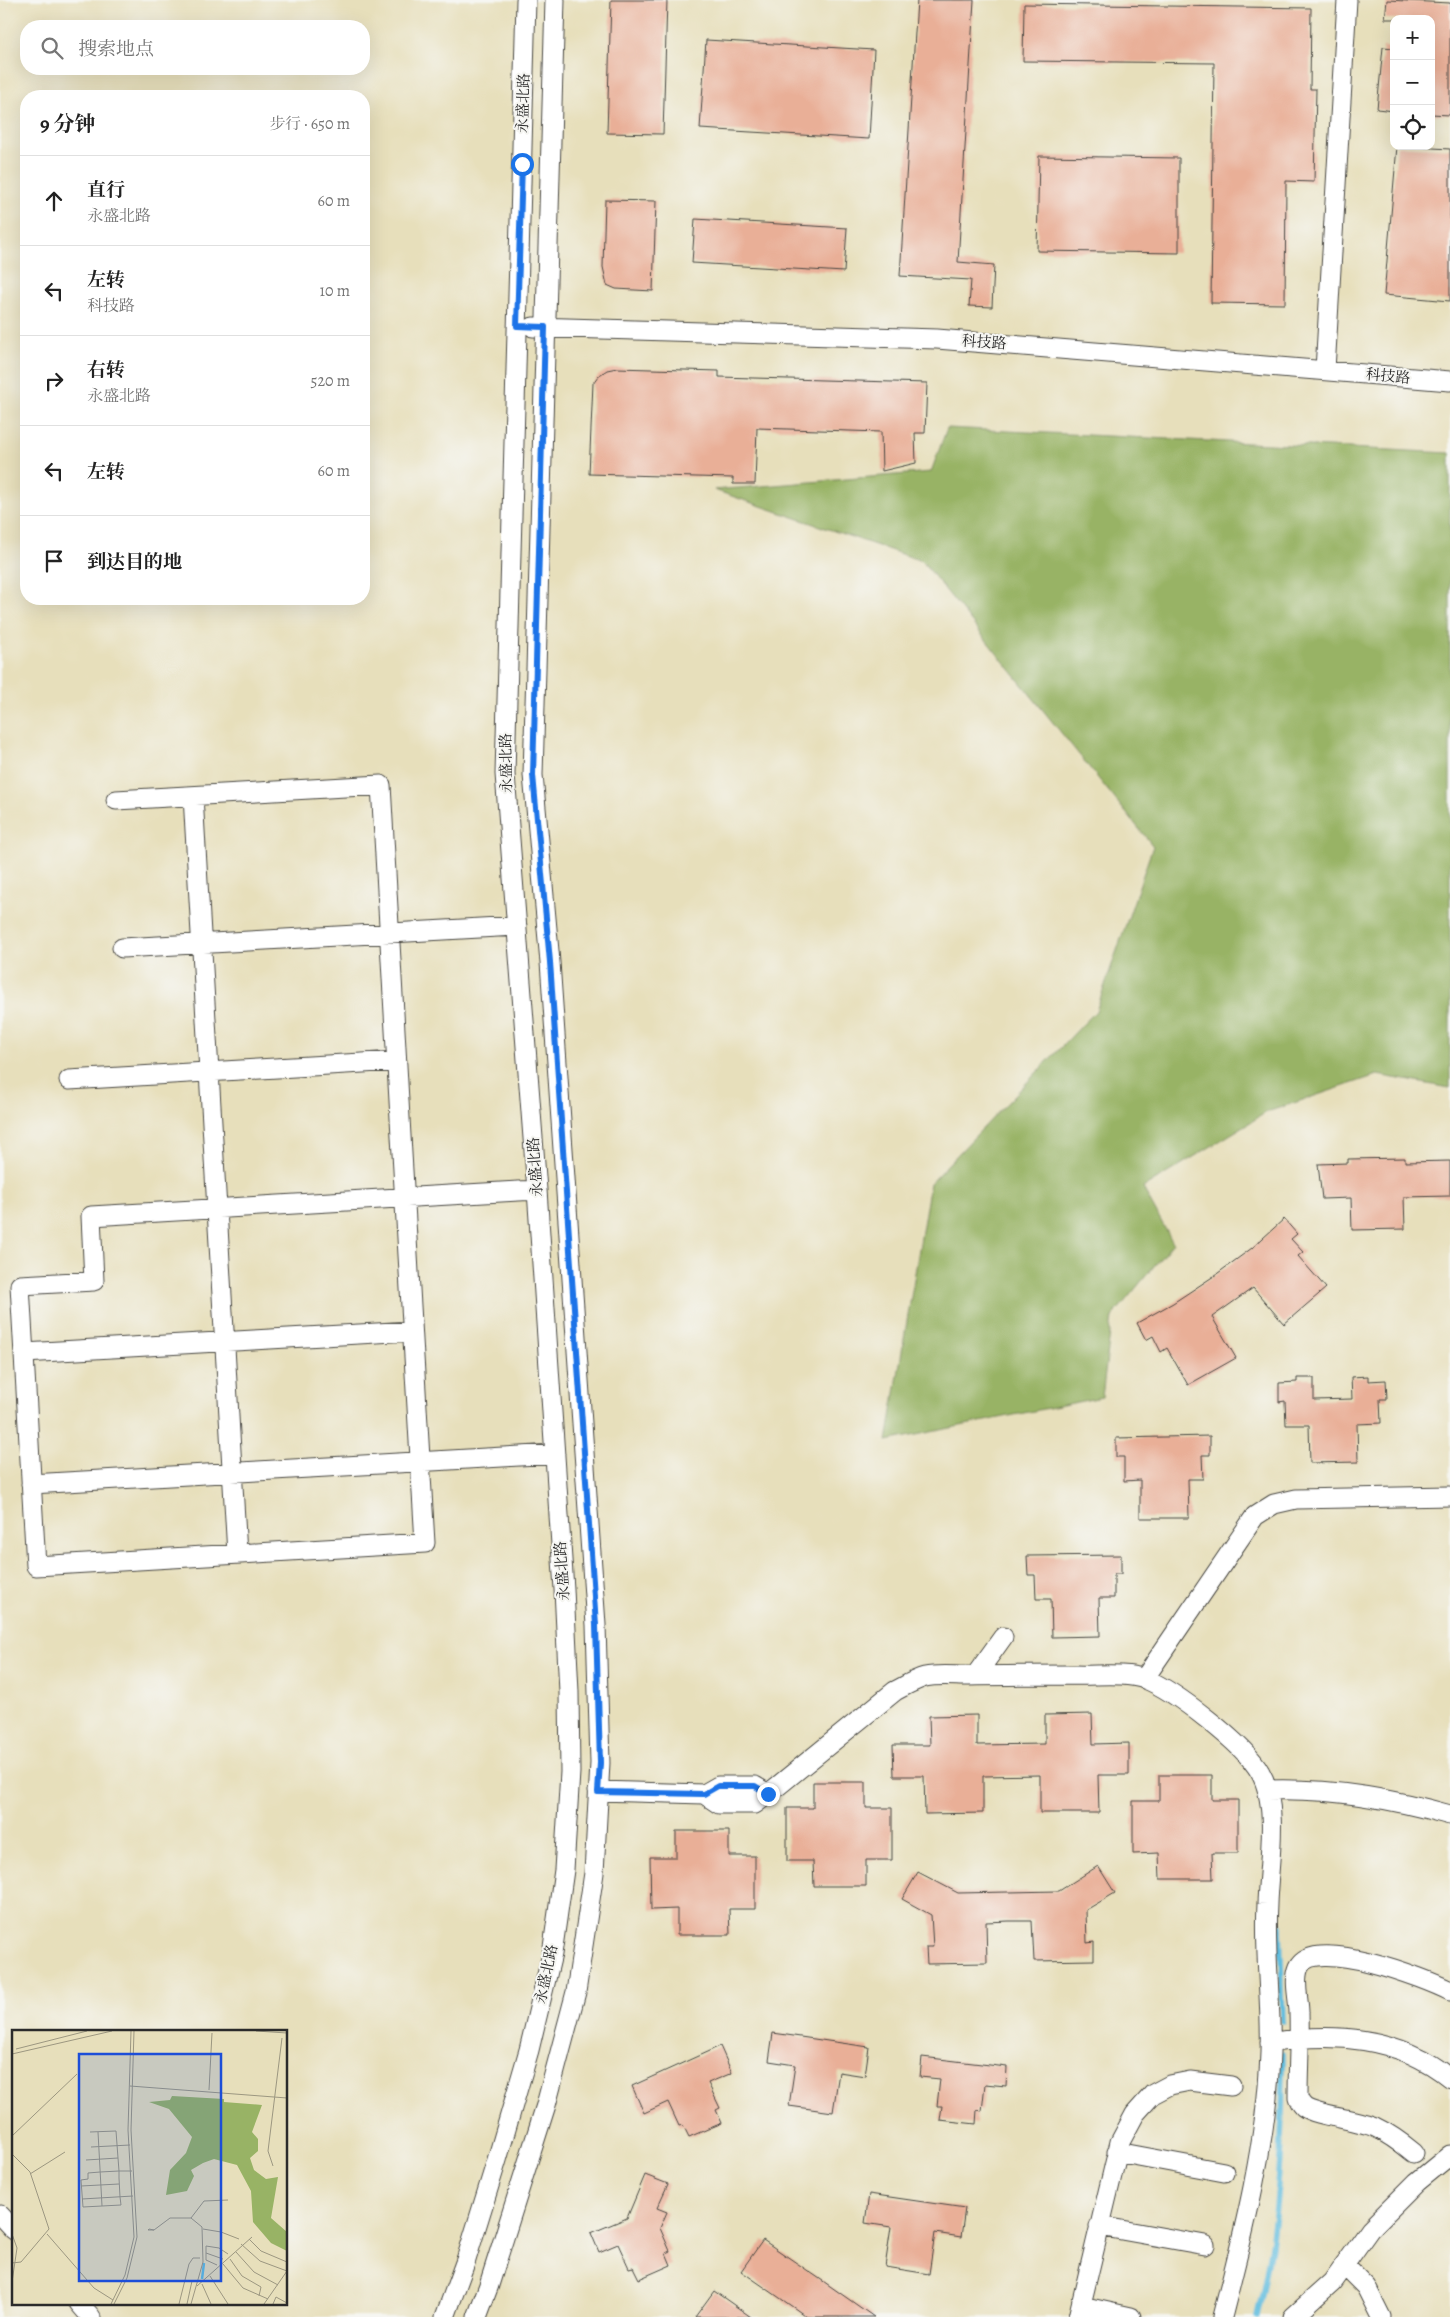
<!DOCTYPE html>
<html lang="zh">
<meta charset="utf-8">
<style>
body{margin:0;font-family:Alegreya,"Noto Serif SC",serif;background:#f6f6f6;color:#222}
.controls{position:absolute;right:15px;top:15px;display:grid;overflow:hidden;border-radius:10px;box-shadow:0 5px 20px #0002}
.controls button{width:45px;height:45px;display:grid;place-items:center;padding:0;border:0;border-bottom:1px solid #e0e0e0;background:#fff;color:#222;font:25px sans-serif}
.stop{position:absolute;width:15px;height:15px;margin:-11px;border:4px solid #1a73e8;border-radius:50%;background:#fff}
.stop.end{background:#1a73e8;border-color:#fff;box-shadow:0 1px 5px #0008}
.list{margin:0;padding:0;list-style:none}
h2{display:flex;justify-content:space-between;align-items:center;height:65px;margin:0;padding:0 20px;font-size:21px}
h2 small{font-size:16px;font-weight:400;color:#767676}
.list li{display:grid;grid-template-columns:32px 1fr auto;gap:15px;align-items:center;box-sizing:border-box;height:90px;padding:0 20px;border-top:1px solid #e0e0e0}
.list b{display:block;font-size:19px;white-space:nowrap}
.list p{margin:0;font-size:16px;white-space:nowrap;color:#767676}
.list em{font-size:16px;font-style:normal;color:#767676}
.icon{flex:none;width:28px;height:28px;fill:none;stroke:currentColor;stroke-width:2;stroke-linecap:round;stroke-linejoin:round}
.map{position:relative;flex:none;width:1450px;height:2317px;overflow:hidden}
.search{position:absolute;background:#fff;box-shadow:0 5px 20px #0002;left:20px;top:20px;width:350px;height:55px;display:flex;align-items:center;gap:12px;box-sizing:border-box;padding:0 18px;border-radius:20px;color:#767676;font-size:19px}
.panel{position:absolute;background:#fff;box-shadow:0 5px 20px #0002;left:20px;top:90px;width:350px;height:515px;border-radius:20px}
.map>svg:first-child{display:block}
.forest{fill:#98b365;stroke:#626f48}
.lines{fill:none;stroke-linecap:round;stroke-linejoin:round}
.stream{stroke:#61bddf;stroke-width:5.5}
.building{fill:#e9af97}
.minor-casing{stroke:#474641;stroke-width:21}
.minor{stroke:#fff;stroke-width:19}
.route{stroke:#1a73e8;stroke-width:6}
.labels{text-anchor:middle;stroke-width:4;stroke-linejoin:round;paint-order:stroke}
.street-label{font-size:15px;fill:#2b2b2b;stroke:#f6f6f2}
.inset-river{fill:none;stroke:#61bddf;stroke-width:2.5}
.inset-road{fill:none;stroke:#9c9781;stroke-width:1}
.view{fill:#1d4ed8;fill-opacity:0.15;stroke:#1d4ed8;stroke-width:2.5}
.inset-edge{fill:none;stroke:#2b2b2b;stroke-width:2.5}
</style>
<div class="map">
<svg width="1450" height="2317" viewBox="0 0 1450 2317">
<rect width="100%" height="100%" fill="#f6f6f2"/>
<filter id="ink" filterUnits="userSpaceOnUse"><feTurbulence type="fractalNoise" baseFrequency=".02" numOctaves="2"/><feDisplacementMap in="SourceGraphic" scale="10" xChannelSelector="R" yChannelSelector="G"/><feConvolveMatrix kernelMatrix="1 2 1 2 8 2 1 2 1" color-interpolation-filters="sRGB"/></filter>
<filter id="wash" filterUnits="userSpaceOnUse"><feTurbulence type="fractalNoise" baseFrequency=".0096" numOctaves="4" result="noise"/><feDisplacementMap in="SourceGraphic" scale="20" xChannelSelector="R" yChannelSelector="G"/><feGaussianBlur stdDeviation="1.12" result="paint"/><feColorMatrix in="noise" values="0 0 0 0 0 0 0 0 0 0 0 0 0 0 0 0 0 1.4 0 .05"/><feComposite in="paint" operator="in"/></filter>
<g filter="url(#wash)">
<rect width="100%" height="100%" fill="#e7dfbb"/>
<path class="forest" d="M947 428 1450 453V1088L1377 1075 1267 1112 1143 1188 1173 1243 1112 1317 1102 1397 887 1441 930 1183 1096 1011 1153 846 922 561 714 490 931 472Z"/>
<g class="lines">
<path class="stream" d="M1280 1926 1283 2022
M1257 2317C1278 2232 1283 2142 1283 2054"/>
</g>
<g id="blocks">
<path class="building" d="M611 0H667L663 134 607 133Z
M917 0H974L958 262 994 265 992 307 969 306 971 280 900 276Z
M1387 0 1450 3V115L1431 114V19H1385Z
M1024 4 1311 8 1310 89H1316L1314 182 1286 181 1285 304 1211 303 1214 63 1023 61Z
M706 40 874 50 869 139 700 129Z
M1383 47 1394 48V111L1377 109Z
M1397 146 1450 149V301L1384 295Z
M1039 156 1179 158V253L1037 251Z
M605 200 656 201 653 291 616 289 607 285 603 267Z
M695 219 847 228 844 272 692 263Z
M617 368 719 371V377L927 383 925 433H915L916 463 882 471 881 432 757 428 755 484H733V478L589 474 593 383 598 376 607 370Z
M1405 1158V1162L1450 1161V1196L1404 1197 1405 1229 1352 1230 1351 1198 1322 1199 1318 1164 1348 1163V1159Z
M1284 1219 1297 1234 1291 1239 1303 1252 1298 1256 1326 1288 1284 1324 1253 1288 1212 1317 1236 1358 1188 1385 1167 1348 1161 1352 1153 1336 1146 1340 1137 1323 1173 1303 1214 1276 1252 1248Z
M1368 1376V1381L1386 1380 1387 1399H1380L1381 1423 1357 1424 1358 1462 1310 1463 1309 1425H1286L1285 1401 1279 1402V1383L1297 1382V1378H1314V1400L1352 1399 1351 1377Z
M1210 1436V1455H1202L1203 1479H1188L1189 1518H1140V1480L1124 1481V1457H1116V1438Z
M1121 1555V1574H1114V1598H1099L1100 1636 1052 1637 1051 1599H1036L1035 1575H1028L1027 1556Z
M1092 1714 1093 1744 1129 1743V1775H1098L1099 1813H1040V1775L983 1776V1813L925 1814 924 1776H894L893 1745H930L929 1716 977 1715V1745L1045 1744V1715Z
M1159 1775H1212V1800H1238V1853H1212L1213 1879H1160L1159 1853 1133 1854V1801H1159Z
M813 1782H866V1808H892V1860H866V1886H814L813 1861H787V1808H813Z
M676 1831H729V1856H755V1909H729L730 1935H677V1909L651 1910 650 1857H676Z
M1098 1866 1115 1893 1086 1910 1087 1943 1094 1942V1960L1034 1961 1032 1921H1009L986 1922 987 1963 927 1964 926 1947H933L931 1915 902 1899 918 1872 958 1893 1059 1891Z
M773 2033 869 2047 865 2076 839 2072 833 2112 789 2106 795 2065 769 2061Z
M720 2046 732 2073 708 2083 720 2108 716 2110 722 2123 689 2137 683 2125 679 2126 668 2102 644 2113 632 2086Z
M922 2057 1007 2067 1006 2086 985 2084 982 2111 977 2110 976 2124 940 2120 942 2106H937L940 2079 920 2077Z
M645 2175 668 2184 657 2208 667 2212 660 2228 670 2251 666 2253 671 2265 639 2279 633 2267 629 2268 618 2244 599 2252 591 2233 627 2218Z
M869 2194 965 2208 961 2237 935 2233 929 2274 885 2267 891 2227 865 2223Z
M763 2240 820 2279 874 2317H807L790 2305 741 2271Z
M714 2291 751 2317H695Z"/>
</g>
</g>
<g filter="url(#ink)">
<use href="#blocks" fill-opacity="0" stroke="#474641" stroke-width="1"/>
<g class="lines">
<defs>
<path id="minor" d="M533 327 937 339 1450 381
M1325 370 1347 0
M193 796 237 1554
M116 800 381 785C395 1038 410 1290 425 1543L36 1566 20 1285 94 1281 91 1216C239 1207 388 1198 537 1190
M122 948 517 926
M69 1080 397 1061
M24 1353 412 1331
M31 1484 555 1454
M975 1676 1003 1637
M1144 1679 1255 1516 1274 1504 1296 1499 1450 1496
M1268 1790C1331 1788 1390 1798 1450 1815
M598 1791 704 1794
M768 1794 755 1786H718L704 1794 719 1804H755L768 1794 895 1691C905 1686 914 1680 925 1677 938 1674 955 1676 968 1676 1003 1675 1038 1675 1074 1675 1096 1676 1124 1672 1145 1679 1174 1690 1245 1745 1260 1772 1280 1806 1268 1866 1267 1904 1264 1954 1272 2004 1270 2053 1267 2142 1244 2232 1222 2317
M1270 2043C1332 2031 1400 2037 1450 2078
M1117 2152 1224 2172
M1414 2153C1402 2143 1390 2134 1375 2127 1356 2119 1316 2116 1304 2107 1301 2104 1299 2101 1298 2097 1298 2069 1300 2041 1299 2013 1299 1999 1293 1981 1299 1967 1313 1935 1427 1979 1450 1991
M0 2215 14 2230
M1099 2226 1205 2245
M1344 2265 1366 2287 1381 2317
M79 2303 91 2317
M1081 2306 1131 2317
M445 2317 466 2260 497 2160 529 2050 552 1954 564 1870 570 1772 569 1692 564 1589 537 1190 505 774 526 0
M477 2317 489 2285 546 2105 576 1992 594 1873 600 1763 596 1625 550 962 533 775 555 0
M1078 2317 1120 2142 1135 2114 1153 2094 1170 2085 1190 2081 1231 2086
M1293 2317 1332 2282 1370 2229 1417 2182 1450 2155"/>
</defs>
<use href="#minor" class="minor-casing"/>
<use href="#minor" class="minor"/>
</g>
</g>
<g class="lines" filter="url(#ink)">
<path class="route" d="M522 164 517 326 545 327 533 775 550 962 596 1625 600 1763 598 1792 704 1794 718 1786H755L768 1794"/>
</g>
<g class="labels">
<g class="street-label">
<text transform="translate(523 103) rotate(-88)" y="5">永盛北路</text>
<text transform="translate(984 342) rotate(4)" y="5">科技路</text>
<text transform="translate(1388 376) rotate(5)" y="5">科技路</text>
<text transform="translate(506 763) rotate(-91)" y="5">永盛北路</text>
<text transform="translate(535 1167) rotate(-94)" y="5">永盛北路</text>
<text transform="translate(562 1571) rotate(-94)" y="5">永盛北路</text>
<text transform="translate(546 1974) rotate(-78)" y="5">永盛北路</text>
</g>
</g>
<g transform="translate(12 2030)">
<rect width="275" height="275" fill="#e7dfbb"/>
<path d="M160 66 212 69V72L250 75 240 102 246 109V121L238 128 242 140 254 149 266 147 259 188 275 202V221L259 213 241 192 239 161 225 135 202 129 191 133 179 140 182 146 175 161 154 165 158 140 174 123 180 107 157 79 137 72 158 70Z" fill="#98b365"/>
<path class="inset-river" d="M190 249 192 233"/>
<path class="inset-road" d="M244 1 275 3M4 19 75 1M0 24 100 1M118 56 275 68M197 60 200 3M78 102 104 101 106 128 107 141V148L108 167 109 175 71 177 69 150 76 149V143L88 142 107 141H120M86 102 90 176M0 106 65 44M79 117 118 115M0 124 18 142 37 199 9 232 0 233M74 130 106 128M261 136 256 121 270 8M18 144 53 122M69 156 107 154M70 169 121 166M179 188 192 171 216 170M191 199 209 202 227 209M142 200H136L137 199 142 200 158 188H179L190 197 191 232 179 274M0 204 5 218 0 252M35 204 82 258 101 270M237 209 249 221 275 232M229 214 248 231 275 241M224 222 242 242 266 255M194 223 211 229M218 229 230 246 249 257 247 266M211 234 231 258 256 269M205 235 194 230V216L207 218 216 224M198 246 216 274M190 254 199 274M185 256 240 207M99 274 113 245 122 207 116 100 119 1M102 274 115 248 125 207 119 100 122 1M167 274 177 234 181 228H188M175 274 180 251M252 274 275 241M261 274 264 267 275 273"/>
<path class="view" d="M67 24H209V251H67Z"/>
<rect width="275" height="275" class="inset-edge"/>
</g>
</svg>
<div class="controls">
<button>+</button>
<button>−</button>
<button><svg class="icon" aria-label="locate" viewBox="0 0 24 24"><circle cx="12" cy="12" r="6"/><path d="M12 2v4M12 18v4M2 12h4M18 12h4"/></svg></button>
</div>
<div class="stop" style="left:522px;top:164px"></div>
<div class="stop end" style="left:768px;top:1794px"></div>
<div class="search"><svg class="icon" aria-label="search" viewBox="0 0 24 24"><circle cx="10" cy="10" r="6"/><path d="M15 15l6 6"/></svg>搜索地点</div>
<section class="panel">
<h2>9 分钟<small>步行 · 650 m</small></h2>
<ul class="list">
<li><svg class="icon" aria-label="ahead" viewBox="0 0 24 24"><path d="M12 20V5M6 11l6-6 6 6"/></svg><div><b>直行</b><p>永盛北路</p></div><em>60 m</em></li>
<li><svg class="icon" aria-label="left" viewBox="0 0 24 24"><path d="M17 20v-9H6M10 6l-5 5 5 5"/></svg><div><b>左转</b><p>科技路</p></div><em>10 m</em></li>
<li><svg class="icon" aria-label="right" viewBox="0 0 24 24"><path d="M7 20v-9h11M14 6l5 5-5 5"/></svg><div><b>右转</b><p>永盛北路</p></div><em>520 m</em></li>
<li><svg class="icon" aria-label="left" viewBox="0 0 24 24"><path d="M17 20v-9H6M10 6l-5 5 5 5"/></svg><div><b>左转</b></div><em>60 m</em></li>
<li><svg class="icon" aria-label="arrive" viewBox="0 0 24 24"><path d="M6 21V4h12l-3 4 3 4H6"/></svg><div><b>到达目的地</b></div></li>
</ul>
</section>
</div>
